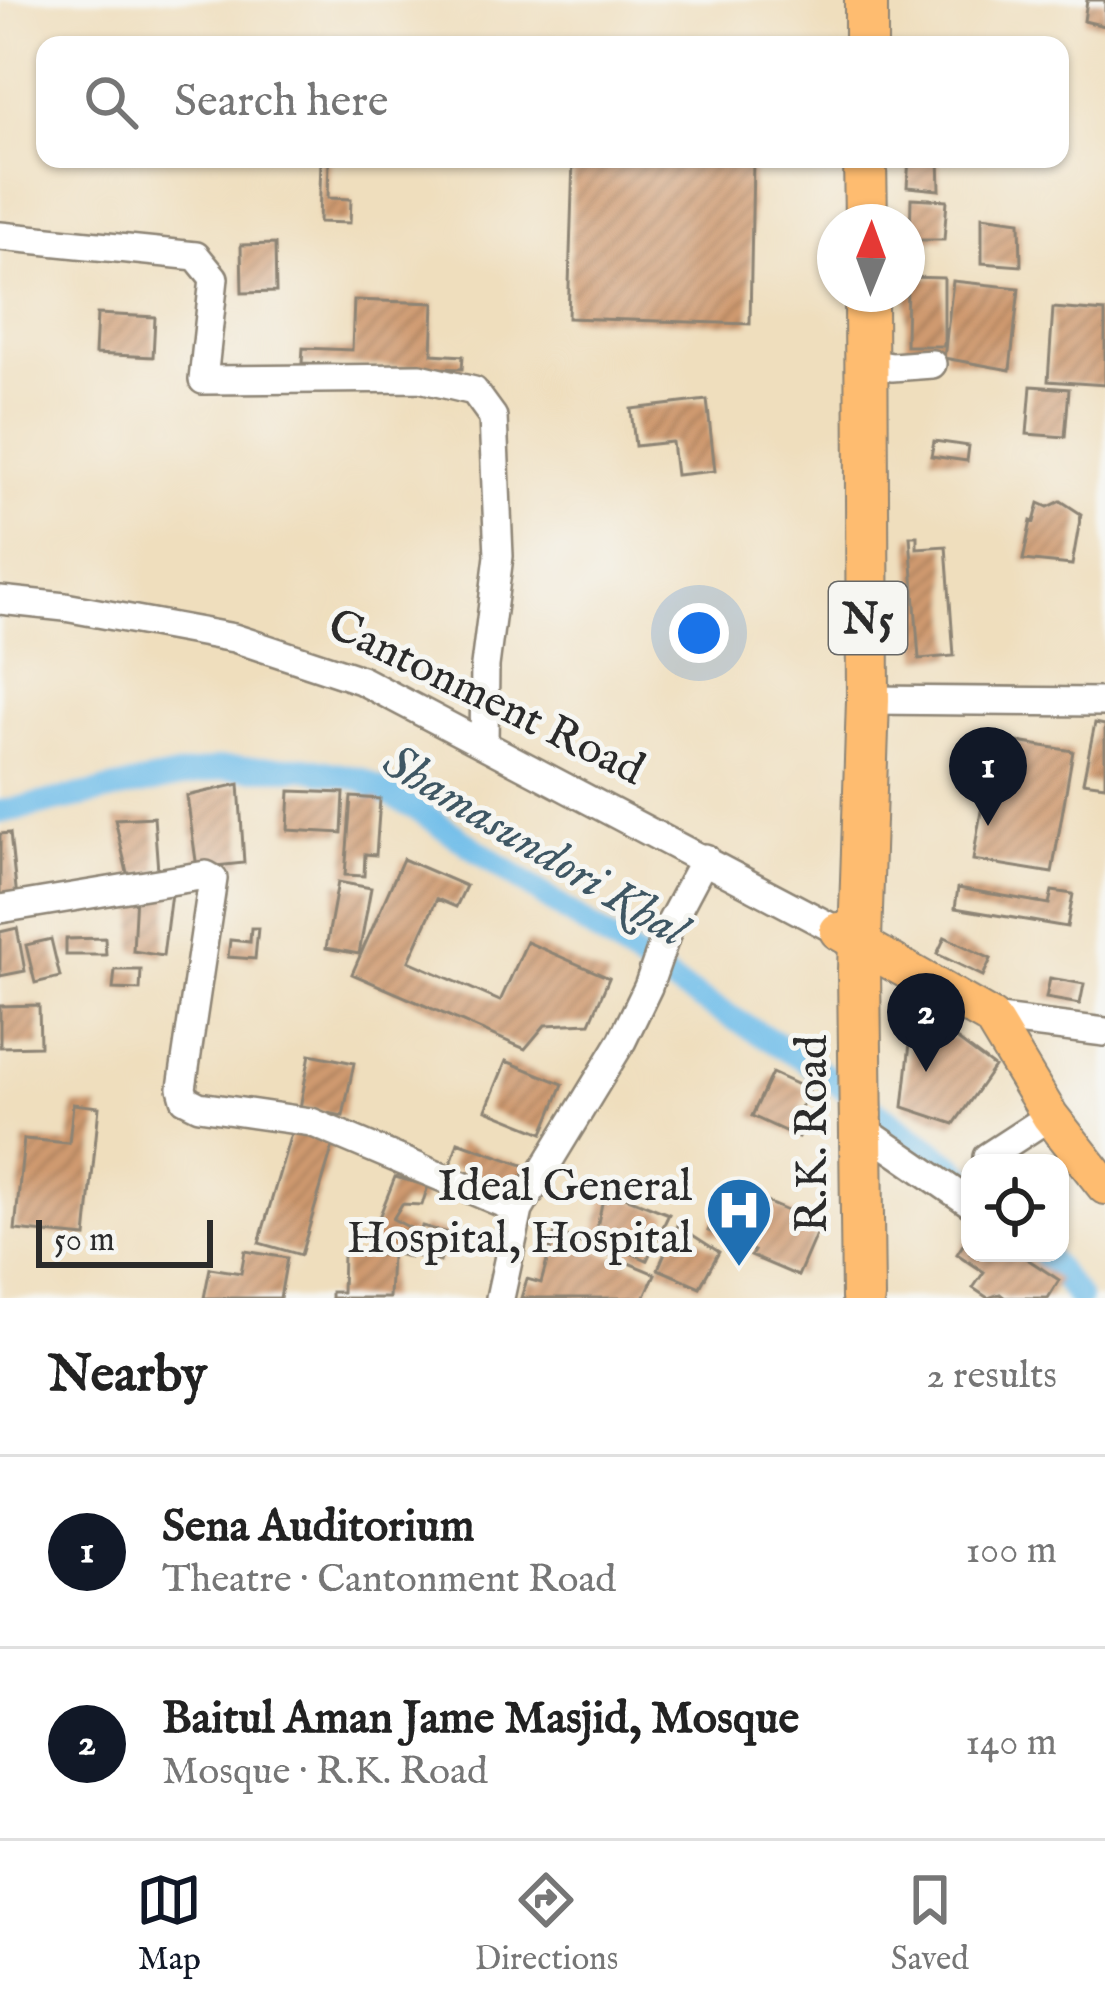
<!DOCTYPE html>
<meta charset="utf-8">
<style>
body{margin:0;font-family:"IM FELL English",serif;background:#f2f2f2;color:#222}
.controls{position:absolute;right:36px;bottom:36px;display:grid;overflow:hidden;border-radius:24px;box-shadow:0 3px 9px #0004}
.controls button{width:108px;height:108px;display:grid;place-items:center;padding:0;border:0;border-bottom:3px solid #e0e0e0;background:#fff;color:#222;font:60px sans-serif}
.compass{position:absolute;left:817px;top:204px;width:108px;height:108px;border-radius:50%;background:#fff;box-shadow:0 3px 9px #0004;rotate:1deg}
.scale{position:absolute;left:36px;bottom:30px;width:177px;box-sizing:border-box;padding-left:12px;border:6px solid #2b2b2b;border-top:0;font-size:33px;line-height:42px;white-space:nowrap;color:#2b2b2b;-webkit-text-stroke:9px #f6f6f2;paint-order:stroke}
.you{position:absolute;left:699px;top:633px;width:42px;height:42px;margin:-30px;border:9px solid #fff;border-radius:50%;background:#1a73e8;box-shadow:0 0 0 18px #1a73e833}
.badge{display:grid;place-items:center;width:78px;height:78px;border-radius:50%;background:#111827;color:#fff;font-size:39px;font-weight:700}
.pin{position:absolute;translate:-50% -99px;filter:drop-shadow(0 3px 6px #0008)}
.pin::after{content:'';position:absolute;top:63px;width:42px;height:36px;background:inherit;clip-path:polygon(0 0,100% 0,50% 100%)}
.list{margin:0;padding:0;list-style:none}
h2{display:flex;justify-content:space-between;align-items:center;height:156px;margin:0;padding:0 48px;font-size:51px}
h2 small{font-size:39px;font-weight:400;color:#767676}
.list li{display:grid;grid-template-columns:78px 1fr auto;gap:36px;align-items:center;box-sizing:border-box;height:192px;padding:0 48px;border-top:3px solid #e0e0e0}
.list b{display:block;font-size:45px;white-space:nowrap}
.list p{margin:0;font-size:39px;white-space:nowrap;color:#767676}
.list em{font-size:39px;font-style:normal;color:#767676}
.icon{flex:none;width:66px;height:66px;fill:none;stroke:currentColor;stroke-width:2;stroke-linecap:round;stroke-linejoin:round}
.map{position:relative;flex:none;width:1105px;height:1298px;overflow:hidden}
.search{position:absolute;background:#fff;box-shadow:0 3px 9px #0004;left:36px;right:36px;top:36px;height:132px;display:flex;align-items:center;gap:30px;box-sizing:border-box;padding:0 42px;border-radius:24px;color:#767676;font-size:45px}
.sheet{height:540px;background:#fff}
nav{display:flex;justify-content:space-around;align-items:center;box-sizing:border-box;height:168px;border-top:3px solid #e0e0e0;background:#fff;font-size:33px;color:#767676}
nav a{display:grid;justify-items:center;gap:6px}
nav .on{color:#111827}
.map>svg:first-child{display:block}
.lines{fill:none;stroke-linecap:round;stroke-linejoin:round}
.canal{stroke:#6fbde9;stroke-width:24}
.building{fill:url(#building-hatch)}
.minor-casing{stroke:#8d8474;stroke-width:32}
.major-casing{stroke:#8d8474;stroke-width:40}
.highway-casing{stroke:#8d8474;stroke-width:46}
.minor{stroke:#fff;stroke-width:27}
.major{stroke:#febc70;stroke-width:36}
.highway{stroke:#febc70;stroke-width:42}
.labels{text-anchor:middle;stroke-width:10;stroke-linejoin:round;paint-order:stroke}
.shield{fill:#f6f6f2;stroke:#686867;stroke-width:3}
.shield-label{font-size:42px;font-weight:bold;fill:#2b2b2b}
.street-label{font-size:45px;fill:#2b2b2b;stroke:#f6f6f2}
.poi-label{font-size:45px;fill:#2b2b2b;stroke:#f6f6f2;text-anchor:end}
.water-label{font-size:48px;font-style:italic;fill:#3f5764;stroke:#f6f6f2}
</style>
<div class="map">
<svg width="1105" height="1298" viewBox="0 0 1105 1298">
<defs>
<pattern id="building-hatch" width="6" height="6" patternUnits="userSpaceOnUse" patternTransform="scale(3)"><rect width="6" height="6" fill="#cf9a6f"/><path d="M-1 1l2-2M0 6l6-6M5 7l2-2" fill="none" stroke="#a87e5b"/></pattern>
</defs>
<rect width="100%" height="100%" fill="#f6f6f2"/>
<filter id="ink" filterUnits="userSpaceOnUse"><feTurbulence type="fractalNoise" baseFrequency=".00833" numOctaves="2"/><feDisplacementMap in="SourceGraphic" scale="24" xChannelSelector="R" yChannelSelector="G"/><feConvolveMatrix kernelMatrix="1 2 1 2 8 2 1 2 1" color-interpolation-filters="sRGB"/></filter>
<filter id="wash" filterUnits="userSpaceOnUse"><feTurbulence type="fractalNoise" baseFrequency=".004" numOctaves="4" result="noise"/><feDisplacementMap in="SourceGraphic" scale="48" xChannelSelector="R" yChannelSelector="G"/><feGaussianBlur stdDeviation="2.7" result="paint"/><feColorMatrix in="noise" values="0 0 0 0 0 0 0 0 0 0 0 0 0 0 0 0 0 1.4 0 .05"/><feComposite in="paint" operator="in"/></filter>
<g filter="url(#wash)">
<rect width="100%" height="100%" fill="#efdebd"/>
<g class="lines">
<path class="canal" d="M0 812 222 768H306L360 779 418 810 674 984 803 1059 951 1164 970 1182
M1043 1253 1079 1298"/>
</g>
<g id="blocks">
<path class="building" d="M1087 0H1105V26L1084 21Z
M573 159H753L750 324 568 318Z
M909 159H939L940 190 907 187Z
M321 161 329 162 328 198 351 199 350 223 319 222Z
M911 198 947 200 944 240H910Z
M982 216 1020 221 1021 266 982 263Z
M275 244 276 292 242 293 241 245Z
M907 277 944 278V346H906Z
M953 281 1019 288 1010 370 944 358Z
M354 300 434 303 432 354 463 356 462 369 302 363 303 348 352 350Z
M1053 308 1105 312V385L1048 381Z
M97 314 155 317 153 357 95 354Z
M1031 386 1069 389 1065 437 1027 434Z
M707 400 715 471 676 475 672 442 635 446 631 409Z
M934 441 969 446 967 461 931 456Z
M1061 501 1081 514 1072 565 1023 560 1031 521 1034 522 1039 503 1048 507Z
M910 536H917V548L946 546 954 656 919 659Z
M1095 723 1105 725V785L1083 782Z
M993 738 1073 751 1052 873 973 860Z
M239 784 244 863 197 868 187 796Z
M290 791 344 793 342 833 288 830Z
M351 797 380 799 376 855 365 854 364 876 345 875Z
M154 817 158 871 128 877 115 819Z
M10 833 17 898 0 900V834Z
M403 859 466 886 456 907 437 899 409 961 500 1001 527 942 609 978 590 1023 545 1025 525 1049 352 974Z
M338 882 371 888 359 954 326 948Z
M958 888 1049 904 1052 891 1073 894 1067 927 955 908Z
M136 893H171L163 956 133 951Z
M17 928 25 971 0 976V932Z
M251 928H258L255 959 228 957 230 940 250 942Z
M945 937 991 959 983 976 937 954Z
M105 938 106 955H66V939Z
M51 939 60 977 35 983 26 945Z
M115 970H141L140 990 113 989Z
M1050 978 1084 984 1080 1004 1046 998Z
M39 1005 40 1046 0 1047V1006Z
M911 1034 955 1038 994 1067 954 1124 903 1107Z
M310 1054 354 1063 343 1116 300 1108Z
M506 1061 563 1084 543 1133 486 1110Z
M772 1073 809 1090 794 1122 803 1127 798 1137 752 1116Z
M73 1104 99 1107 86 1237 15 1230 24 1139 69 1143Z
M292 1130 334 1142 301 1255 259 1243Z
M458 1142 537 1170 528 1194 450 1166Z
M395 1177 428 1186 422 1205 402 1204 393 1219 414 1230 409 1257 367 1248Z
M605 1189 669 1214 647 1260 595 1237Z
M738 1190 820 1225 798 1276 751 1256 754 1251 708 1231 719 1205 730 1209Z
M677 1225 719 1252 700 1287 658 1269Z
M422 1226 448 1233 440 1262 414 1256Z
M555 1232 655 1274 644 1298H521L527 1279 541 1283Z
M970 1234V1253H1018L1059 1280 1048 1298H1005L1000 1294 988 1298 973 1288 984 1272 957 1254Z
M245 1251 287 1258 280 1298H204L210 1268 241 1273Z
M343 1254 391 1255 389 1298H331V1292H342Z"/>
</g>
</g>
<g filter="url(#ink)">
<use href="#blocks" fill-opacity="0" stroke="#8d8474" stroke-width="3"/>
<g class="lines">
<defs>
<path id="minor" d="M0 236 196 256 214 278 203 380 420 378 474 391 493 417 499 556 485 666 484 744
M867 363 892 367 932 364
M0 600 65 607 234 638 361 680 838 931
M868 700 1105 702
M0 909 206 875 213 879 182 1088 185 1099 199 1106 311 1122 519 1210
M991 1018 1105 1032
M860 1127 970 1203
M987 1157 1050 1116
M500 1298 519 1210 622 1041 648 987 670 924 705 858"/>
<path id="major" d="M838 931 991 1018 1050 1116 1105 1186"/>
<path id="highway" d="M866 45V0
M865 159 866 222
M863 1298 859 970 868 700 866 294"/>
</defs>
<use href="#minor" class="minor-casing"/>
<use href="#major" class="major-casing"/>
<use href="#highway" class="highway-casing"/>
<use href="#minor" class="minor"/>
<use href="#major" class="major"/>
<use href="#highway" class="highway"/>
</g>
</g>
<defs>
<symbol id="hospital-pin" viewBox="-11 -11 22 30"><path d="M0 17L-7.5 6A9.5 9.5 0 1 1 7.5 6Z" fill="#1f6fb2" stroke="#f6f6f2"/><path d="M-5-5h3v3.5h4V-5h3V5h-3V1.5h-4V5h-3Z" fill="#fff"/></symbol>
</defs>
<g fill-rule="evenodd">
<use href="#hospital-pin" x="701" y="1172" width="76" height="104"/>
</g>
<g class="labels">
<rect class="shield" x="829" y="582" width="78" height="72" rx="9"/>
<g class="shield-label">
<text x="868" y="633">N5</text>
</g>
<g class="street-label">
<text transform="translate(487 695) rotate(26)" y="16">Cantonment Road</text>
<text transform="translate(810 1134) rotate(-90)" y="16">R.K. Road</text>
</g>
<g class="poi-label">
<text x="692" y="1200">Ideal General<tspan x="692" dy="52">Hospital, Hospital</tspan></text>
</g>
<g class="water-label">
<text transform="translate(536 844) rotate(31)" y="17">Shamasundori Khal</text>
</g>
</g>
</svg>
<div class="controls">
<button><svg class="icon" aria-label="locate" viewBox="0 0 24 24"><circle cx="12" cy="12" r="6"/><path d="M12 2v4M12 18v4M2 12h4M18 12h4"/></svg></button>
</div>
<svg class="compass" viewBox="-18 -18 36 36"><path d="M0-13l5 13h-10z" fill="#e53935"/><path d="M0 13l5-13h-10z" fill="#767676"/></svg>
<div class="scale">50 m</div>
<div class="you"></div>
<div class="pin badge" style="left:988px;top:826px">1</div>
<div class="pin badge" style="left:926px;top:1072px">2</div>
<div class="search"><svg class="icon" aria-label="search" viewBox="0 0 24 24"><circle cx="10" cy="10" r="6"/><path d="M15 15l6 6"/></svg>Search here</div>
</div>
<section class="sheet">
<h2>Nearby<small>2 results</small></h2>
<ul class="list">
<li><span class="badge">1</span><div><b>Sena Auditorium</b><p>Theatre · Cantonment Road</p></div><em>100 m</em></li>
<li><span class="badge">2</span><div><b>Baitul Aman Jame Masjid, Mosque</b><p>Mosque · R.K. Road</p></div><em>140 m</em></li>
</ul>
</section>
<nav>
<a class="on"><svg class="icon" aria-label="map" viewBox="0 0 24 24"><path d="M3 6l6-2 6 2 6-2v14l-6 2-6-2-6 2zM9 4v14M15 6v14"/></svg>Map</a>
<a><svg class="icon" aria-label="directions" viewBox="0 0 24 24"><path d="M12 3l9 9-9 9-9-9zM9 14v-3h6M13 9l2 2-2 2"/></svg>Directions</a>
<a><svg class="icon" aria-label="saved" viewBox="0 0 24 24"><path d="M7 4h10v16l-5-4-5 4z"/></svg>Saved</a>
</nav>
